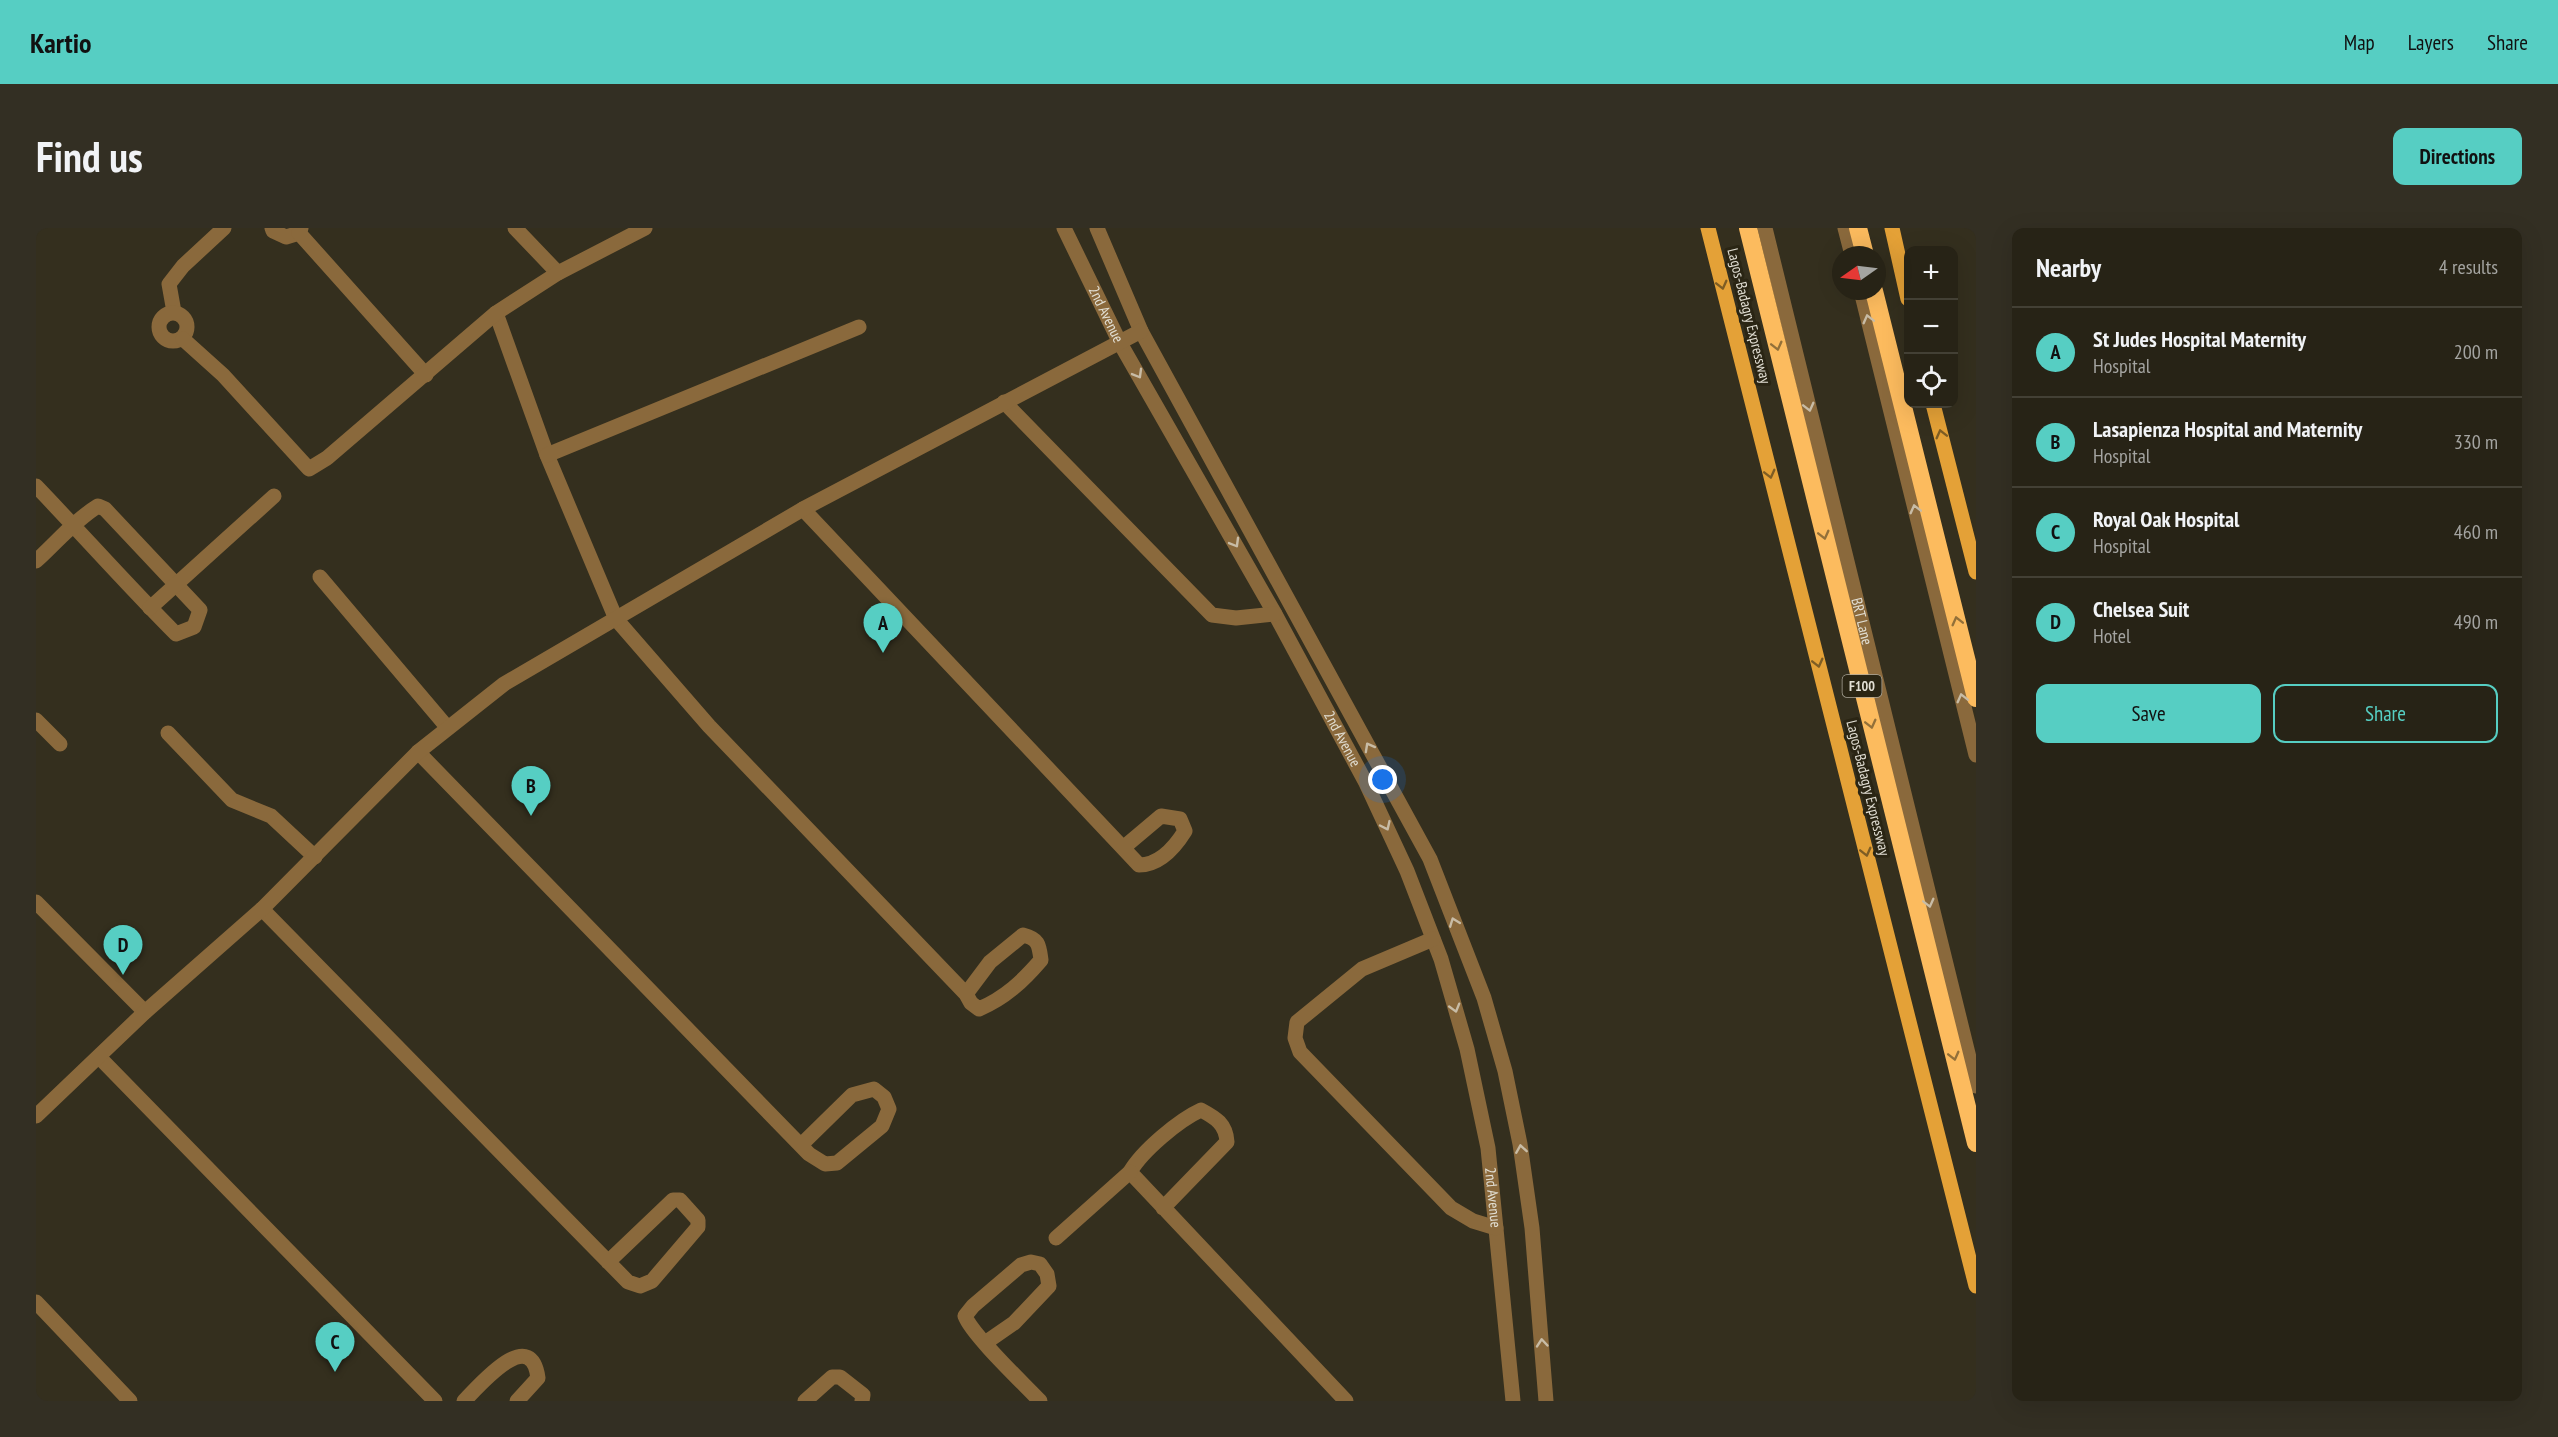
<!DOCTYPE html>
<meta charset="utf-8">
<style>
body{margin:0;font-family:"PT Sans Narrow",sans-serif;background:#332f23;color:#f1f3f6}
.controls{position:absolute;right:18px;top:18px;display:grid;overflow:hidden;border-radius:12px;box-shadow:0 6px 24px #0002}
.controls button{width:54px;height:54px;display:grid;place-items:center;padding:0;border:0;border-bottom:2px solid #434035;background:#272316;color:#f1f3f6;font:30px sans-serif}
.compass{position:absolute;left:1796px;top:18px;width:54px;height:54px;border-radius:50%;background:#272316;box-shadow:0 6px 24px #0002;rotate:256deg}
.you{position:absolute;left:1347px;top:552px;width:21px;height:21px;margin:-15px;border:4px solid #fff;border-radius:50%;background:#1a73e8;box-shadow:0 0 0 9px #1a73e833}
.badge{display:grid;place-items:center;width:39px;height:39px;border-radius:50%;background:#56cec3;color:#111;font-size:20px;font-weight:700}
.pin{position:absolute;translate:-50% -50px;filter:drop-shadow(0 2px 3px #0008)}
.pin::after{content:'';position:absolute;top:32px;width:21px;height:18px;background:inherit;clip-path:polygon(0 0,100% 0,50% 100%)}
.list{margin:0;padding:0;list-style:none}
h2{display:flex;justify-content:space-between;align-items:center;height:78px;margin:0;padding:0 24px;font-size:26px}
h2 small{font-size:20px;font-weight:400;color:#a4a4a1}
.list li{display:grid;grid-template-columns:39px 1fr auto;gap:18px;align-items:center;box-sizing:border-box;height:90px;padding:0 24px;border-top:2px solid #434035}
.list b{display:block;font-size:22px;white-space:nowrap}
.list p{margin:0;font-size:20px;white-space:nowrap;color:#a4a4a1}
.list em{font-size:20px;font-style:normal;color:#a4a4a1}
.actions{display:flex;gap:12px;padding:18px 24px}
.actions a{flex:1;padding:14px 0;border:2px solid #56cec3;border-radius:12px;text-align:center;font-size:21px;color:#56cec3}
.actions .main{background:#56cec3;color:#111}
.icon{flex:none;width:33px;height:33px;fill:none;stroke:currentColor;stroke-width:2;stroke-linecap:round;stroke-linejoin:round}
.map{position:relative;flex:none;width:1940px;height:1173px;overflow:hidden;border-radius:12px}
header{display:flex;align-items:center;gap:36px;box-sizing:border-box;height:84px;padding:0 30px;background:#56cec3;color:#111}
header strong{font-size:28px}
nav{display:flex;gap:33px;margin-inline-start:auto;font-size:21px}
.intro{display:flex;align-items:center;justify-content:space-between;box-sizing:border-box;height:144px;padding:0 36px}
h1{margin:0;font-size:42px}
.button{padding:15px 27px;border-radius:12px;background:#56cec3;color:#111;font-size:21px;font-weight:700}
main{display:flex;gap:36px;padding:0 36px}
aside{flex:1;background:#272316;border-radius:12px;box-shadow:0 6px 24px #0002}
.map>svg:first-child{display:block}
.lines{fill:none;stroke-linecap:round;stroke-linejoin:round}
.minor{stroke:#8a693c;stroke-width:15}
.major{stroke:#e4a137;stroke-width:15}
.highway{stroke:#fcbb5e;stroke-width:18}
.oneway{stroke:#7e5d24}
.oneway2{stroke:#c8bca6}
.oneway3{stroke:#937039}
.labels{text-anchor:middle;stroke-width:6;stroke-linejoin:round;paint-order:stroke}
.shield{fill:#2a2514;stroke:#aba79a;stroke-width:1.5}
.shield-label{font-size:14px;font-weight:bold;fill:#e2dfd4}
.street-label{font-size:15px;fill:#e2dfd4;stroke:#2a2514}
</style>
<header>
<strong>Kartio</strong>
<nav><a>Map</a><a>Layers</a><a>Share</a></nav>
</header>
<div class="intro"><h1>Find us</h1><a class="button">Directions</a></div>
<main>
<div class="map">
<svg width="1940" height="1173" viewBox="0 0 1940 1173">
<rect width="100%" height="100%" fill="#342f1e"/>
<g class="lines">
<g class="minor">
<path d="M236 0 237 3 250 9 263 5 265 0"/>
<path d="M479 0 522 45"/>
<path id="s1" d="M1028 0 1084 115 1239 386 1330 555 1371 643 1405 731 1431 821 1452 920 1477 1173"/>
<path d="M1061 0 1105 103 1394 631 1448 770 1469 843 1484 916 1496 1000 1510 1173"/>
<path id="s2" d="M1729 0 1940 858"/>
<path d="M1809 0 1816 27"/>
<path d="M263 5 390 147"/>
<path d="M1825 63 1940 527"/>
<path d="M138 84 133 56 147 38 188 0"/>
<circle cx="137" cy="99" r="14"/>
<path d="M460 85 511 227 580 391 673 498 930 766 935 775 943 781C969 770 987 753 1005 732 1003 717 1003 711 987 707L954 734 930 766"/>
<path d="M147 111 187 147 273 241 291 230 460 85 522 45 609 0"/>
<path d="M968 174 1176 387 1200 390 1239 386"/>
<path d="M511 227 823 99"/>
<path d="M0 258C47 307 92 358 140 406L158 399 164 382 69 281 62 278C39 292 20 315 0 333"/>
<path d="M767 281 1087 620 1103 637C1123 637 1139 619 1149 603L1144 591 1125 588 1087 620"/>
<path d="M284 349 411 499"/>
<path d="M114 380 238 268"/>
<path d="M0 492 24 516"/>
<path d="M132 505 196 572 235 588 279 629"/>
<path d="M382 524 773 926 789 936 801 935 846 898 853 881 848 869 838 861 816 867 765 917"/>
<path d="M0 674 109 784"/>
<path d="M226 681 592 1054 604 1058 616 1053 662 999V992L644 972H637L572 1034"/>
<path d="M1397 711 1326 741 1261 794 1259 810 1264 824 1415 980 1437 993 1460 1000"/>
<path d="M63 829 399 1173"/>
<path d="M0 888 109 784 226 681 382 524 468 456 767 281 1105 103"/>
<path d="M1127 980 1191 914C1190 896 1180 890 1165 882 1143 892 1106 923 1094 944L1310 1173"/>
<path d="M1020 1010 1094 944"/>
<path d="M0 1074 94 1173"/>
<path d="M949 1115 978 1095 1013 1058 1011 1046 1004 1036 995 1034 985 1037 937 1078 929 1088C936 1107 987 1155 1004 1173"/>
<path d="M428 1173C443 1158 495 1096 502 1150L481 1173"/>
<path d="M769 1173 796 1149H804L827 1167 826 1173"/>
</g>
<path class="major" d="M1672 0 1940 1058
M1856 0 1872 71
M1897 176 1940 344"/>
<path class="highway" d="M1712 0 1940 915
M1822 0 1829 27
M1838 63 1940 470"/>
</g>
<defs><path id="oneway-chevron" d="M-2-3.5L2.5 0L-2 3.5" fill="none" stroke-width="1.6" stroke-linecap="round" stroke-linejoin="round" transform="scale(1.5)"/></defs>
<g class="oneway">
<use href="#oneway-chevron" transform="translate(1686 57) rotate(76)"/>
<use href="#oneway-chevron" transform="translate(1905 206) rotate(-104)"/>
<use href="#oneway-chevron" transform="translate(1734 246) rotate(76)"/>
<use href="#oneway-chevron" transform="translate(1782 435) rotate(76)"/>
<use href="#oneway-chevron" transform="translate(1830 624) rotate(76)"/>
</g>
<g class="oneway2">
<use href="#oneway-chevron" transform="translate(1832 91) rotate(-104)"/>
<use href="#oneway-chevron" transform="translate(1102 146) rotate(60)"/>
<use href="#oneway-chevron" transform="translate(1773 179) rotate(76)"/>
<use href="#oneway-chevron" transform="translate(1879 281) rotate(-104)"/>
<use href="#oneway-chevron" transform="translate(1199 315) rotate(60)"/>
<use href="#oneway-chevron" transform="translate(1926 470) rotate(-104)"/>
<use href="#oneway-chevron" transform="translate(1333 519) rotate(-119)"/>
<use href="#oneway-chevron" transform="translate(1350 598) rotate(65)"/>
<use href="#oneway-chevron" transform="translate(1893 675) rotate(76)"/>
<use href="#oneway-chevron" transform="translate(1418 694) rotate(-111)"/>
<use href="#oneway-chevron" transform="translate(1419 780) rotate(74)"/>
<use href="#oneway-chevron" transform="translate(1485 921) rotate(-99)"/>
<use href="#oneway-chevron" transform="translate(1506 1115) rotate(-95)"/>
</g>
<g class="oneway3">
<use href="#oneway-chevron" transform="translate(1741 118) rotate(76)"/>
<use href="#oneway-chevron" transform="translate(1788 307) rotate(76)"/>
<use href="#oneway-chevron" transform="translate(1921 393) rotate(-104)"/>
<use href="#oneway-chevron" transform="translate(1835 496) rotate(76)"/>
<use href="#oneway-chevron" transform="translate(1918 828) rotate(76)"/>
</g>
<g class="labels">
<rect class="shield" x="1806.5" y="447" width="39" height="22" rx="4.5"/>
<g class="shield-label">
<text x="1826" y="463">F100</text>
</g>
<g class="street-label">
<text dy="5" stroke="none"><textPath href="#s1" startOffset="96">2nd Avenue</textPath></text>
<text transform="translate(1713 88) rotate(76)" y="5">Lagos-Badagry Expressway</text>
<text dy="5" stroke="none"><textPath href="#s2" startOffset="405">BRT Lane</textPath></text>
<text dy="5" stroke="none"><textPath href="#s1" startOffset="582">2nd Avenue</textPath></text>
<text transform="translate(1832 560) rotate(76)" y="5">Lagos-Badagry Expressway</text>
<text dy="5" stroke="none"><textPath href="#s1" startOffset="1068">2nd Avenue</textPath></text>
</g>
</g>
</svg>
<div class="controls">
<button>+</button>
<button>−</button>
<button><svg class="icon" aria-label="locate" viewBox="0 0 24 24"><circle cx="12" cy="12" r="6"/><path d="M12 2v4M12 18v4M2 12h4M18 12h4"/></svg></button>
</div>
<svg class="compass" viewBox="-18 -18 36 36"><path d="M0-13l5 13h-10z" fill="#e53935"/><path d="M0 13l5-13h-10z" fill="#a4a4a1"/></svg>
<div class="you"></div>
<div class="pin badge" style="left:847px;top:425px">A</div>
<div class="pin badge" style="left:495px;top:588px">B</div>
<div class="pin badge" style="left:299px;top:1144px">C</div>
<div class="pin badge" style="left:87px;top:747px">D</div>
</div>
<aside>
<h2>Nearby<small>4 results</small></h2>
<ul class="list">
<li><span class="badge">A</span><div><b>St Judes Hospital Maternity</b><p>Hospital</p></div><em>200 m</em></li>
<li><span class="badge">B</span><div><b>Lasapienza Hospital and Maternity</b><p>Hospital</p></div><em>330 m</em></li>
<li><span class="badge">C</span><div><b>Royal Oak Hospital</b><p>Hospital</p></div><em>460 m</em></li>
<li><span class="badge">D</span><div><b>Chelsea Suit</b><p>Hotel</p></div><em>490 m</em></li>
</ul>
<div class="actions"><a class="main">Save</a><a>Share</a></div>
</aside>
</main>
